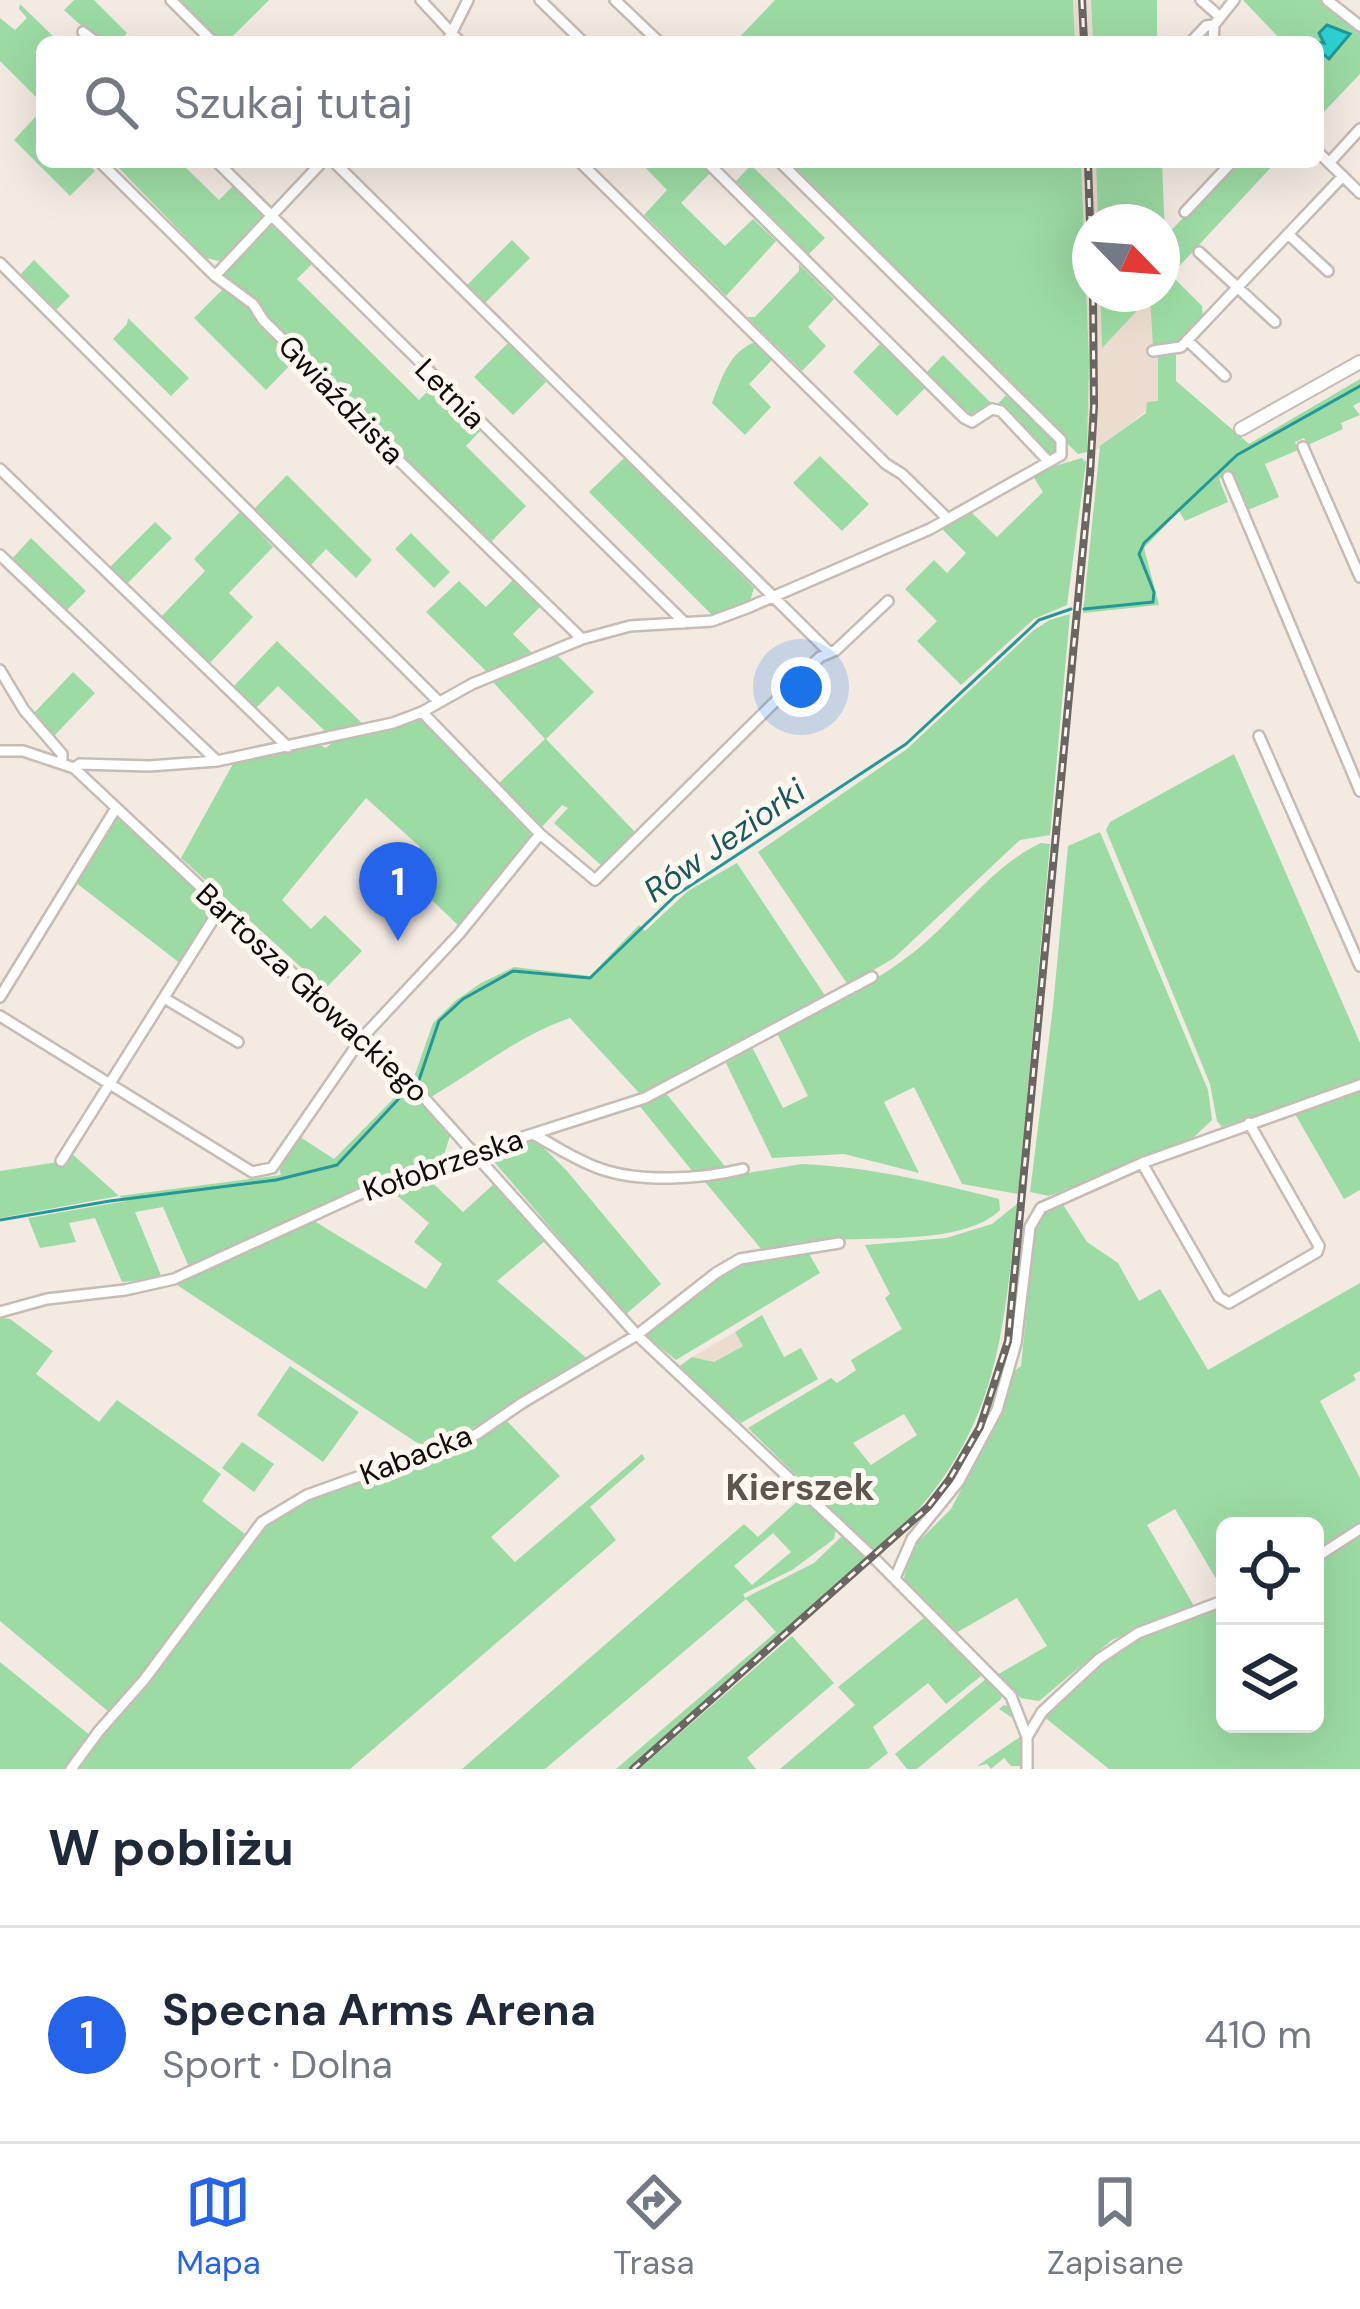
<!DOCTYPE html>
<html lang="pl">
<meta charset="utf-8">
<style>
body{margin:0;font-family:"DM Sans",sans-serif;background:#f6f6f7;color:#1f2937}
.controls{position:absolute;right:36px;bottom:36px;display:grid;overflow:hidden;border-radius:18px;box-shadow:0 12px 48px #0002}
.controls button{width:108px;height:108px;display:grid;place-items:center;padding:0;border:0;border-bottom:3px solid #e0e1e3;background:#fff;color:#1f2937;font:60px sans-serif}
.compass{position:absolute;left:1072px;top:204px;width:108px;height:108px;border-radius:50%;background:#fff;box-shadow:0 12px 48px #0002;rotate:115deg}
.you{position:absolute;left:801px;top:687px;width:42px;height:42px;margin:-30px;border:9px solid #fff;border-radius:50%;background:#1a73e8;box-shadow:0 0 0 18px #1a73e833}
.badge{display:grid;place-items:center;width:78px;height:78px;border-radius:50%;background:#2563eb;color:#fff;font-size:39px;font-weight:700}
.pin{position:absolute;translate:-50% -99px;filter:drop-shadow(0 3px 6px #0008)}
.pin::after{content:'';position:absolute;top:63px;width:42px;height:36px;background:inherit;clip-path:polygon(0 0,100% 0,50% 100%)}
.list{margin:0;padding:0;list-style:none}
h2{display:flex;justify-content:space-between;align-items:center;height:156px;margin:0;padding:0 48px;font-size:51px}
h2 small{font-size:39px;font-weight:400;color:#747a83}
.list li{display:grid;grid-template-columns:78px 1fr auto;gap:36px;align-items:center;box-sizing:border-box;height:216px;padding:0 48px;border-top:3px solid #e0e1e3}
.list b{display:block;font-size:45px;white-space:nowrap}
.list p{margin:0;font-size:39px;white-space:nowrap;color:#747a83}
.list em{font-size:39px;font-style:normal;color:#747a83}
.icon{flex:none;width:66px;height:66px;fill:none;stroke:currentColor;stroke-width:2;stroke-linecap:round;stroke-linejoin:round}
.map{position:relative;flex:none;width:1360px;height:1769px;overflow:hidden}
.search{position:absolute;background:#fff;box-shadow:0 12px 48px #0002;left:36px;right:36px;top:36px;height:132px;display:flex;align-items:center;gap:30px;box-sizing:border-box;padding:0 42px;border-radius:18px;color:#747a83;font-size:45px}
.sheet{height:372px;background:#fff}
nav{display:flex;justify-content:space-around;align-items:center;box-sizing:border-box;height:168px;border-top:3px solid #e0e1e3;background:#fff;font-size:33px;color:#747a83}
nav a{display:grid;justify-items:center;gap:6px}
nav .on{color:#2563eb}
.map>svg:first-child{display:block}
.built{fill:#ebdccf}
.green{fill:#9cdba4;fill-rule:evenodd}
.water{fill:#2dd2d3;stroke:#249797;stroke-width:3}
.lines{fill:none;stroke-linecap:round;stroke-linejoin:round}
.stream{stroke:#249797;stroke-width:3}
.street-casing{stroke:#c5bdb5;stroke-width:14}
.secondary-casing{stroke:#c5bdb5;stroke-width:16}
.street{stroke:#fff;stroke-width:9}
.secondary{stroke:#fff;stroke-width:12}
.rail-casing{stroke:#6b6661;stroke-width:8}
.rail{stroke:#fff8f1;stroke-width:3;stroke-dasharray:9;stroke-linecap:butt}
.labels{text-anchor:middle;stroke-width:10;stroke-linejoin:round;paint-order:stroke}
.street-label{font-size:30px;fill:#0f0d0a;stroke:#fff8f1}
.water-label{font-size:33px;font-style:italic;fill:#185858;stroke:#fff8f1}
.quarter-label{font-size:36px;font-weight:bold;fill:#5d564f;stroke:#fff8f1}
</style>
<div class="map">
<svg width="1360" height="1769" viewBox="0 0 1360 1769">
<rect width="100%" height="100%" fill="#f3eae2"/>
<path class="built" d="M1073 0H1091L1093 42H1075Z
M1081 162H1096L1098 222H1090V294H1100L1102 346 1151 295 1153 347 1158 348V401L1099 449 1087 452 1089 361Z
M735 1332 744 1345 714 1362 692 1357Z"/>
<path class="green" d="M74 0H94L127 33 119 42H99L64 10Z
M177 0H269L227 42H219Z
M775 0H1073L1075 42H735Z
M1091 0H1157V42H1093Z
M1243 0H1323L1357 33 1360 31V74L1318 118V42H1283Z
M20 4 59 42H42V103L0 61V18L15 30 27 18 19 9Z
M38 114 42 118V162H86L95 171 70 196 14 140Z
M113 162H180L219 200 235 184 264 212V220L224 262 206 258Z
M640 162H702L712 171 681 203 725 246 753 219 776 241 726 296 644 215 667 190Z
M784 162H1081L1089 361 1087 452 1078 454Z
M1096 162H1162L1165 237 1236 162H1276L1171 275 1202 306 1203 318 1178 344 1153 347 1150 297 1102 348 1100 294H1162V222H1098Z
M751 165 825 238 807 256 734 183Z
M271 226 279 227 314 262 297 279 419 400 436 383 482 429 466 446 526 506 489 544 223 275Z
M512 240 530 258 483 305 465 287Z
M34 260 70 296 53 313 17 278Z
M799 264 834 299 808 327 826 346 802 371 747 317H755L799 271Z
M226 286 249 304 298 357 266 390 194 318Z
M128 318 189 378 171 396 113 339 127 324Z
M755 342 773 359 749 384 771 407 745 435 712 403C722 378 729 352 755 342Z
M508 343 546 382 513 415 474 377Z
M880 344 925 388 897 416 853 372Z
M1176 353V381L1249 444 1360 379V402L1353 406 1360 415 1341 423 1343 429 1308 445 1304 438 1295 442 1298 450 1265 464 1279 497 1248 510 1230 471 1219 479 1228 502 1185 521 1179 511 1144 548 1159 605 1083 613 1100 446 1146 413 1147 402 1158 401V355Z
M943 355 993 405 973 418 966 416 924 375Z
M1009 392 1057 440 1058 452 1050 457 995 407Z
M820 456 869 504 842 531 793 483Z
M624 458 754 588 750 601 714 617 589 492Z
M1082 458 1086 462 1067 605 1034 619 961 685 917 641 937 621 905 589 934 560 947 573 966 553 940 527 970 511 997 537 1043 492 1031 473Z
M287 475 372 560 356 578 326 549 309 567 252 511Z
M240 512 273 547 229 593 253 617 208 665 159 619 205 571 194 559Z
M155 522 172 538 125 586 108 569Z
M411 533 450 572 434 588 395 549Z
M31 538 86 591 64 613 10 561Z
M513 580 540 607 513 634 534 655 488 673 426 612 459 581 486 607Z
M1070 614 1050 835 1020 840 894 958 848 985 758 852 907 749 1034 630 1050 620Z
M277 641 365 726 329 735 278 686 254 710 232 688Z
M558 656 594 692 546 739 635 832 602 866 554 823 568 808 562 805 540 829 497 785 545 739 492 681Z
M73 672 95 693 54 736 34 713Z
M426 718 531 835 460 927 414 883 410 886 397 873 420 847 366 798 282 900 311 929 325 915 362 951 325 989 181 858 234 762 319 745 326 748 333 742Z
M1234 754 1360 1043V1080L1222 1127 1217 1121 1210 1084 1106 830 1110 822Z
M117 814 216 908 181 964 75 882Z
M1100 832 1208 1090 1212 1120 1192 1139 1174 1147 1049 1196 1030 1192 1053 1007 1068 846Z
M1041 843 1050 844 1018 1194 962 1184 914 1087 884 1102 919 1173 844 1154 772 1158 726 1063 752 1047 783 1108 808 1096 777 1033C823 1008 872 985 914 952 957 918 990 867 1041 843Z
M737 863 826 997 641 1095 570 1018C518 1036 477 1070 431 1097L413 1080 433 1023 455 1001 481 983 514 967 590 976 639 925 645 931 688 891Z
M406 1086 450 1136 443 1158 404 1170 189 1267 163 1207 135 1212 162 1278 122 1282 95 1218 69 1223 76 1242 40 1248 28 1218 126 1201 119 1196 0 1218V1171L58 1162 59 1169 70 1152 119 1196 281 1175 279 1168 300 1137 334 1159Z
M1360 1089V1190L1344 1199 1295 1114Z
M665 1092 728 1170 693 1172 638 1104Z
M534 1138 567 1171 661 1284 625 1315 490 1157Z
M802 1164C870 1167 933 1182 999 1199L1000 1210C967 1243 882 1237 837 1240 812 1242 787 1247 762 1250L705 1182 664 1185 658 1178 742 1174Z
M421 1172 463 1212 494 1184 545 1241 497 1281 591 1362C534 1388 486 1426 428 1450L174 1283 314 1221 426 1289 442 1264 414 1242 429 1223 386 1186Z
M1060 1200 1087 1242 1118 1263 1139 1301 1160 1289 1208 1370 1360 1283V1371L1353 1375 1356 1380 1320 1401 1360 1478V1523L1315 1552V1526H1225V1594L1175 1509 1147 1525 1194 1606 1112 1640 1039 1701 1021 1698 997 1675 1047 1646 1017 1598 954 1634 903 1583 910 1550 951 1509 993 1429 1014 1371 1021 1366 1035 1230 1038 1219Z
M1017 1204C1002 1355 994 1445 876 1553L748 1428 831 1378 837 1383 856 1370 851 1360 902 1329 885 1298 890 1294 865 1245 946 1238 992 1224ZM904 1414 917 1435 871 1465 853 1443Z
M807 1250 820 1273 676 1360 646 1336V1332L698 1290 744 1260Z
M762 1315 784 1357 801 1348 818 1379 741 1423 677 1368 692 1357 714 1362 743 1346 735 1332Z
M0 1318 10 1319 53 1351 36 1374 99 1422 117 1400 221 1474 202 1501 245 1534 169 1643 110 1713 0 1621Z
M290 1366 359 1412 323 1462 257 1415Z
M506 1420 560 1476 491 1537 515 1562 642 1454 645 1459 590 1507 616 1540 350 1769H77C99 1735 130 1710 154 1677 186 1635 243 1537 285 1511 351 1469 437 1469 506 1420Z
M242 1442 274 1464 254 1492 222 1468Z
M803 1496 836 1529 834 1539 792 1570 743 1594 745 1598 814 1563 842 1536 869 1559 628 1769H616L776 1632 746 1599 545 1769H462L744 1524 758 1537ZM773 1533 791 1552 752 1585 734 1566Z
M1360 1534V1769H1109L1043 1716 1095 1664 1130 1641 1225 1603V1724H1315V1564Z
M925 1617 981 1676 946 1704 928 1683 873 1727 888 1753 868 1769H780L855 1705 838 1687Z
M792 1636 834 1683 747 1758 756 1769H639Z
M0 1662 91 1736 67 1769H0Z
M987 1678 1003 1695 1000 1700 917 1769H907L895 1754Z
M1004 1705 1013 1707 1022 1733 1024 1766H1011L1004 1758 991 1769 987 1764 977 1766 1020 1737 1017 1721 999 1709Z"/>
<path class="water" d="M1327 25 1350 34 1329 59 1318 50V42L1311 41 1324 43 1319 33Z"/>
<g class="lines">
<path class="stream" d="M1084 609 1153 602 1154 592 1139 554 1144 543 1237 455 1360 386
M419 1080 439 1021 463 999 513 971 590 978 676 895 906 744 1039 620 1071 609
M0 1220 110 1201 276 1180 337 1165 406 1091"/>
<defs>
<path id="street" d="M171 0 213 42
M421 0 460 42
M540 0 583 42
M615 0 659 42
M1201 0 1219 16
M1327 0 1360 26
M83 32 96 42
M447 42 468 0
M1191 42 1206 26 1214 25
M1213 42 1214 25 1234 0
M1318 152 1360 193
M100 162 215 276 253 304 263 320 377 434 380 442 582 639
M217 162 685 623
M334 162 829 652
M580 162 886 464 902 474 948 519
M707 162 964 418 972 422 992 409 1001 411 1049 462
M1329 163 1360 129
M1185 212 1232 162
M1288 234 1328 271
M1199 252 1275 322
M0 263 439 702
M215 276 322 162
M1187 340 1225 376
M1153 351 1181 347 1343 176
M1303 447 1360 577
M0 469 288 747
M1228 477 1360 791
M0 555 217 761
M0 670 24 710 62 754V762
M422 712 540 834 595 880 820 657 836 650 888 601
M1259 736 1360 966
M0 751H23L74 768 418 1091 637 1335 874 1558 1011 1696 1027 1737
M74 768 80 764 149 766 217 761 393 723 422 712 472 684 582 639 630 626 712 621 747 608 930 529 1061 455V440L780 162
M0 997 116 808
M164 998 238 1042
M0 1016 252 1172 272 1168 361 1039 459 934 540 834
M533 1134C555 1146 577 1161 601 1169 641 1183 702 1179 743 1169
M61 1161 221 907
M1142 1163 1219 1297 1229 1303 1317 1252 1319 1246 1249 1123
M0 1312 47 1299 125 1290 174 1279 395 1178 645 1098 872 977
M1315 1558 1360 1529
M895 1578 912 1539 959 1481 997 1410 1016 1343 1030 1227 1041 1208 1142 1163 1360 1085
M71 1769 99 1731 144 1680 262 1522 307 1495 477 1434 522 1403 637 1335 716 1273 740 1259 839 1243
M1027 1769V1737L1042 1712 1099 1659 1138 1633 1225 1600"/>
<path id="secondary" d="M1241 429 1360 362"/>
</defs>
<use href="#street" class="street-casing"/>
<use href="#secondary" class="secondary-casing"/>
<use href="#street" class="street"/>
<use href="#secondary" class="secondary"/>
<defs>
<path id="rail" d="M1082 0 1084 42
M1088 162 1090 222
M633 1769 928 1507 949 1480 980 1427 1008 1341 1090 474 1094 406 1093 294"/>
</defs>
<use href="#rail" class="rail-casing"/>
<use href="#rail" class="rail"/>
</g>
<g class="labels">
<g class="street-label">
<text transform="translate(450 394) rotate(45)" y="10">Letnia</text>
<text transform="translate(341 400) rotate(46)" y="10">Gwiaździsta</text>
<text transform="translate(312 993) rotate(43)" y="10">Bartosza Głowackiego</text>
<text transform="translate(443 1165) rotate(-19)" y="10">Kołobrzeska</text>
<text transform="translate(416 1455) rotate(-21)" y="10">Kabacka</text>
</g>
<g class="water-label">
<text transform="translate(724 840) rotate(-35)" y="12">Rów Jeziorki</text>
</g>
<g class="quarter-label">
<text x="800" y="1500">Kierszek</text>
</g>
</g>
</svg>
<div class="controls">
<button><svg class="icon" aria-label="locate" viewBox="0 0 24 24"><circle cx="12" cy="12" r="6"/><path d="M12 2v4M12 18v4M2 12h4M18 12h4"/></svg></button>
<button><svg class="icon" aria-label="layers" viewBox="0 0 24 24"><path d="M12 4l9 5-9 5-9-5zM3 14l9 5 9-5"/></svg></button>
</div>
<svg class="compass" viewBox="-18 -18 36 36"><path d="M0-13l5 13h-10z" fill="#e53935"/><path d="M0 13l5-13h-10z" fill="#747a83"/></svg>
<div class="you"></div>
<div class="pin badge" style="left:398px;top:941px">1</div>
<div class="search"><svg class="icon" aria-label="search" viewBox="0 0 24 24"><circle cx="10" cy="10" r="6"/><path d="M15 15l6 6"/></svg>Szukaj tutaj</div>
</div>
<section class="sheet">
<h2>W pobliżu<small></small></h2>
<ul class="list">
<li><span class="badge">1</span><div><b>Specna Arms Arena</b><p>Sport · Dolna</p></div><em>410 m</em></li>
</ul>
</section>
<nav>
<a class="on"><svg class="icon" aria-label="map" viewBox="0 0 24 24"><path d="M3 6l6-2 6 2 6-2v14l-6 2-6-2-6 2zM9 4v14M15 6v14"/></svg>Mapa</a>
<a><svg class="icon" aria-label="directions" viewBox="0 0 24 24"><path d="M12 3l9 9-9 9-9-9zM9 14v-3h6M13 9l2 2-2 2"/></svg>Trasa</a>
<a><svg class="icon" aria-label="saved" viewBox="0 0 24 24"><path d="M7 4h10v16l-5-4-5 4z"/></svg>Zapisane</a>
</nav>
